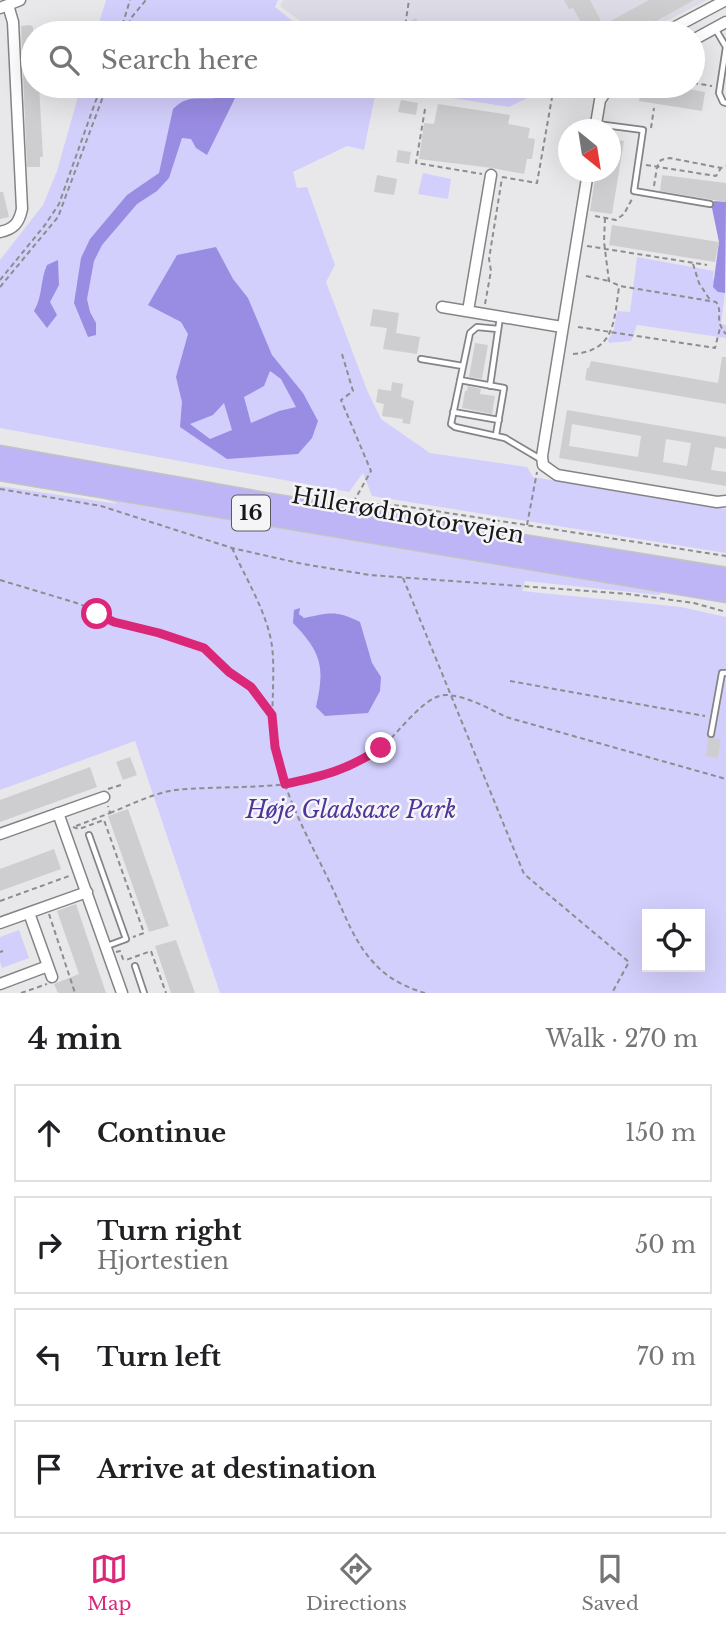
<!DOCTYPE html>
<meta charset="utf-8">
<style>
body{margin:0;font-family:"Libre Baskerville",serif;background:#f2f2f2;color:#202124}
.controls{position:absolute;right:21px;bottom:21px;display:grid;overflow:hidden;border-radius:0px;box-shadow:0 7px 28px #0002}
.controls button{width:63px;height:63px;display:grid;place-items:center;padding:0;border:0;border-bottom:2px solid #e0e0e0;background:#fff;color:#202124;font:35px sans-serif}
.compass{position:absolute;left:558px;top:119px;width:63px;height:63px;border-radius:50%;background:#fff;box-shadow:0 7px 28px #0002;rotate:150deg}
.stop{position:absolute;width:21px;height:21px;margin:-16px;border:5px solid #db2777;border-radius:50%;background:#fff}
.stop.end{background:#db2777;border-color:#fff;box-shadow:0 2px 7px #0008}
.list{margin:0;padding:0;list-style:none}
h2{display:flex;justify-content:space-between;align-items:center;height:91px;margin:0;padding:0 28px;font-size:30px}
h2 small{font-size:23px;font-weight:400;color:#757577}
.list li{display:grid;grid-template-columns:46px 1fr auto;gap:21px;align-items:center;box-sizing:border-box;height:98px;margin:0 14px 14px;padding:0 14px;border:2px solid #e0e0e0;border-radius:0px}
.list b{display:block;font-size:26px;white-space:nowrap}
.list p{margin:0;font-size:23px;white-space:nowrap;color:#757577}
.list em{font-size:23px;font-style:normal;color:#757577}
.icon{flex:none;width:38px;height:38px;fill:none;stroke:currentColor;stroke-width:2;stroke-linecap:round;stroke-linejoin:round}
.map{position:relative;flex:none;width:726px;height:993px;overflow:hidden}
.search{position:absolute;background:#fff;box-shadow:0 7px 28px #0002;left:21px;right:21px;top:21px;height:77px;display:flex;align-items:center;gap:18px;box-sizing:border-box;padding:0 24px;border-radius:38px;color:#757577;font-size:26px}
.sheet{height:539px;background:#fff}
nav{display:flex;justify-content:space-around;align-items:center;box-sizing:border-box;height:98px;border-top:2px solid #e0e0e0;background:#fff;font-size:19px;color:#757577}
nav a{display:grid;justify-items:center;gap:4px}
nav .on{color:#db2777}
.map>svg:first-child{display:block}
.built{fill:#dcdbe6}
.green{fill:#d3cffc;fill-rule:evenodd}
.water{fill:#998ce3;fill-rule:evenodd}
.building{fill:#ceced1;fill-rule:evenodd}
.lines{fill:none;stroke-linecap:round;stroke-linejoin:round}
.lane-casing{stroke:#848486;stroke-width:8}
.street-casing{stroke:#848486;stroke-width:13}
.highway-casing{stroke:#c3c3c3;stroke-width:21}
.path{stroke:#8d8d8f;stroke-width:2;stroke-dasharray:5 3.5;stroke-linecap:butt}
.lane{stroke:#fff;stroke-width:4.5}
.street{stroke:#fff;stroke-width:10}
.highway{stroke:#bdb5f5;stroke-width:18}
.route{stroke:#db2777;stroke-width:9}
.labels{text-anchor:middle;stroke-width:5;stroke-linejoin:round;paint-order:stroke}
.shield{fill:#f5f5f8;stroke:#5a5a5b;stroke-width:2}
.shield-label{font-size:21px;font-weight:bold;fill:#171718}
.street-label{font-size:23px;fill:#171718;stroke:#f5f5f8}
.park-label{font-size:23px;font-style:italic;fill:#4f359a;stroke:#f5f5f8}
</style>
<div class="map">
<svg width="726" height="993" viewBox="0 0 726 993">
<rect width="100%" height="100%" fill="#e8e8eb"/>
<path class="built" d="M283 0H707L643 33H317L280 6Z"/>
<path class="green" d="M106 0H278L275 7 308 33H96Z
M81 86H534L535 94 509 107 377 86 364 150 347 146 293 172 297 188 307 187 335 265 326 282 367 390 381 419 430 453 527 467 533 477 726 509V553L372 496 363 473 349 492 0 428V260L43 205 57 171Z
M423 173 451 179 448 199 418 194Z
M637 257 714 271 713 278 718 292 725 293 721 324 726 325V338L637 325 631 341 609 343 608 340 614 329 617 311 630 312Z
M0 486 118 504 106 499 663 591 659 595 525 581 522 591 681 607 726 617V993H220L135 741 0 790ZM647 914H700V967H647Z
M19 930 29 958 2 968 0 962V937Z"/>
<path class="water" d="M239 90 207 155 196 148 191 139 182 138 169 178 157 191 137 204 102 245 94 261 87 299 90 312 96 323V335L88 337 74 303 81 258 90 239 127 195 159 173 173 109C187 94 199 100 216 98 224 97 231 93 239 90Z
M714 201 726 202 725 293 718 292 713 287 719 242 712 208Z
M216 247 233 279 248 298 272 355 303 393 318 421 312 438 298 454 227 459 180 427 182 402 176 377 188 334 181 322 148 305 177 255ZM270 371 281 379 296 407 279 411 251 423 244 397 264 386ZM224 403 232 430 210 439 190 424 213 415Z
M58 260 59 285 50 302 57 315 47 328 34 311C43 296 40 280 47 265Z
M300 608 299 614 304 618C330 613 335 610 360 622L372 663 381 677 380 691 368 713 325 716 316 707C325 667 322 653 293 623L294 610Z"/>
<path class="building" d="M564 0H590L603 25 649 0H694L651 24 649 20 624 33H587L573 8 569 9Z
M416 18 421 27 432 21 437 30 448 24 454 33H406L407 23Z
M30 25 33 27V86H39L43 157H40V167H27L21 26Z
M642 86H669L705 92 702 111 639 101Z
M401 100 418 103 416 115 398 112Z
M438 104 510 115 508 124 530 128 528 138 535 139 532 159H527L524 174 492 168 419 159 424 123 434 124Z
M611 139 624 141 612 214 590 211 596 172H611Z
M398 150 411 152 409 164 396 162Z
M377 175 397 179 394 195 374 192Z
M662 175 726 183V202L660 191Z
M0 192H3L9 217 0 219Z
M612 225 719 242 715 262 609 245Z
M373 309 399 313 396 333 420 337 417 354 383 349 387 328 370 326Z
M475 343 488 345 482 379 469 377Z
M722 357H726V404L585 380 587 368H589L591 361 718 383Z
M392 382 403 384 401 397 414 401 410 424 402 423 403 419 382 416 384 404 376 402 378 389 391 391Z
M468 386 481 389 480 394 495 396 492 414 462 408 465 391H467Z
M567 410 726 437V449L715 447 711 470 726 472V486L559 458ZM572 424 641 436 638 457 569 446ZM666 439 691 443 687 466 663 462Z
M708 738 721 739 718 758 706 756Z
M130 757 137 775 123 780 116 762Z
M90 767 97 787 0 822V800Z
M128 809 169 926 149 932 108 816Z
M54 849 61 869 0 891V869Z
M76 904 106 993H58L54 984 79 974 57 911Z
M176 940 195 993H171L155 946Z"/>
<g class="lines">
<defs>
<path id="lane" d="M716 30 726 47 719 93 723 102 726 103
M597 124 643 130 634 191 710 204
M498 329 477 327 470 333 451 424 455 427 505 438 542 460
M421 359 463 366
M460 380 504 388 496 435
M490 386 500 317
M453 412 499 420
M711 734 722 673H726
M89 835 126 939 107 946
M135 966 144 993"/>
<path id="street" d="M0 8 20 0
M664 33 726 0
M693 40 726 22
M595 130 600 100 610 86
M588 172 542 456 543 465 557 475 717 502 726 501
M0 232C14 229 19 223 22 209L13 22 8 5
M442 307 562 327
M468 311 491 175
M58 813 122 993
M0 834 104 797
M29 913 52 977
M0 923 87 892
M0 984 48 966"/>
<path id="highway" d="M0 455 259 501 726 577
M0 471 726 593"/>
</defs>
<use href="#lane" class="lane-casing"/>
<use href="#street" class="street-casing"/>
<use href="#highway" class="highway-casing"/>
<path class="path" d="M120 33 130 0
M125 33 131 18 146 0
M404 33 409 0
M693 83 712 86
M425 109 416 163 482 174
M651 128 654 108
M646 165 716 176 721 168
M502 177 537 183 554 86
M654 186 657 167 661 160 670 158 721 168 726 166
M595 216 616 220 624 214 632 199
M605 218 604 242 609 281 620 286 716 302C724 313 713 319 726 334
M587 246 707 265
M693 264 699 283 710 300
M586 276 609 281
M0 280 45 225 59 204 101 86
M0 287 58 217 107 86
M485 304 491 271 489 259 502 178
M578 327 715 348 720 328
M342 354 353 391 341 400 371 471 354 501
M573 354C615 351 614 321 619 287
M0 489 101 506 232 548 303 564 370 575 628 594 694 603 726 612
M360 503 403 506 726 556
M527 525 537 472
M232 548C246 579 267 612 272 646 276 680 269 714 275 747 284 796 310 841 331 885 344 912 354 943 375 964 387 978 407 988 425 993
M403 578 524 874 629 962 612 993
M0 580 80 604 114 622 159 633 203 648 229 672 251 687 271 714
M510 681 705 716
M108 789 121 785
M110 813C130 805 154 793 175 790 227 785 279 791 329 775 347 769 367 760 381 748 397 735 425 694 446 695 467 696 488 708 506 717L726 779
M76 826 110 813 108 806
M73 827 79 829 104 820 144 933 133 937
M0 901 69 876
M49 914 75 993
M0 952 3 951
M116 952 120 951 123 959 126 960 151 951 166 993
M21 993 47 984"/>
<use href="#lane" class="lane"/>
<use href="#street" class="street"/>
<use href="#highway" class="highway"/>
</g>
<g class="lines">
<path class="route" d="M97 614 114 622 159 633 204 648 229 672 251 687 272 715 275 747 285 784C324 776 347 770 381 748"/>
</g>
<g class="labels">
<rect class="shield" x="232" y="495.5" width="38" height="35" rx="5"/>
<g class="shield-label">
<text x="251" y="520">16</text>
</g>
<g class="street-label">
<text transform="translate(408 515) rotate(10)" y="8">Hillerødmotorvejen</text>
</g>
<g class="park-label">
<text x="351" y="818">Høje Gladsaxe Park</text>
</g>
</g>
</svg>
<div class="controls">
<button><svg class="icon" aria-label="locate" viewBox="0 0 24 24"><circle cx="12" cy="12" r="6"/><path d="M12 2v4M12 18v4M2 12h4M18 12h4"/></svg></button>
</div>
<svg class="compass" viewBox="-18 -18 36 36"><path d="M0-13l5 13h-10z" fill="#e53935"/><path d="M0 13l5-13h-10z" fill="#757577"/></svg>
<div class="stop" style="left:97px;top:614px"></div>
<div class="stop end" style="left:381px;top:748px"></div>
<div class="search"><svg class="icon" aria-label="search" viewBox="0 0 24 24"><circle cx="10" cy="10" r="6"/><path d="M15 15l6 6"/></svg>Search here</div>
</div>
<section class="sheet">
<h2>4 min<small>Walk · 270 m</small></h2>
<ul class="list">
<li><svg class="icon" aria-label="ahead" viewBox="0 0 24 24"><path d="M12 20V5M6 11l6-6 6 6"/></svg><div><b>Continue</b></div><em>150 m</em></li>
<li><svg class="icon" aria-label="right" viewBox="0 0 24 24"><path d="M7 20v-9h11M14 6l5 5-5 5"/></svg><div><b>Turn right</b><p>Hjortestien</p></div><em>50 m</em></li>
<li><svg class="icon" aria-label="left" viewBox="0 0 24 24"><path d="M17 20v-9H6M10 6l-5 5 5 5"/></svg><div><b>Turn left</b></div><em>70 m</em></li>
<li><svg class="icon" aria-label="arrive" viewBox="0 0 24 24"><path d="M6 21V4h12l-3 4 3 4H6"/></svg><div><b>Arrive at destination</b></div></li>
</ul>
</section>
<nav>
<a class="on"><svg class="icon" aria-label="map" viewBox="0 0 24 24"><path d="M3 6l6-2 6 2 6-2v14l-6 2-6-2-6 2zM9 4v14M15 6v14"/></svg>Map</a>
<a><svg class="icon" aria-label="directions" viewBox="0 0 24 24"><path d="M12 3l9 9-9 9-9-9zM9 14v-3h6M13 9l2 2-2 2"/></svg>Directions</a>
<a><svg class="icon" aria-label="saved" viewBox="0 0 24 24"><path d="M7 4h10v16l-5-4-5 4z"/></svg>Saved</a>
</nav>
